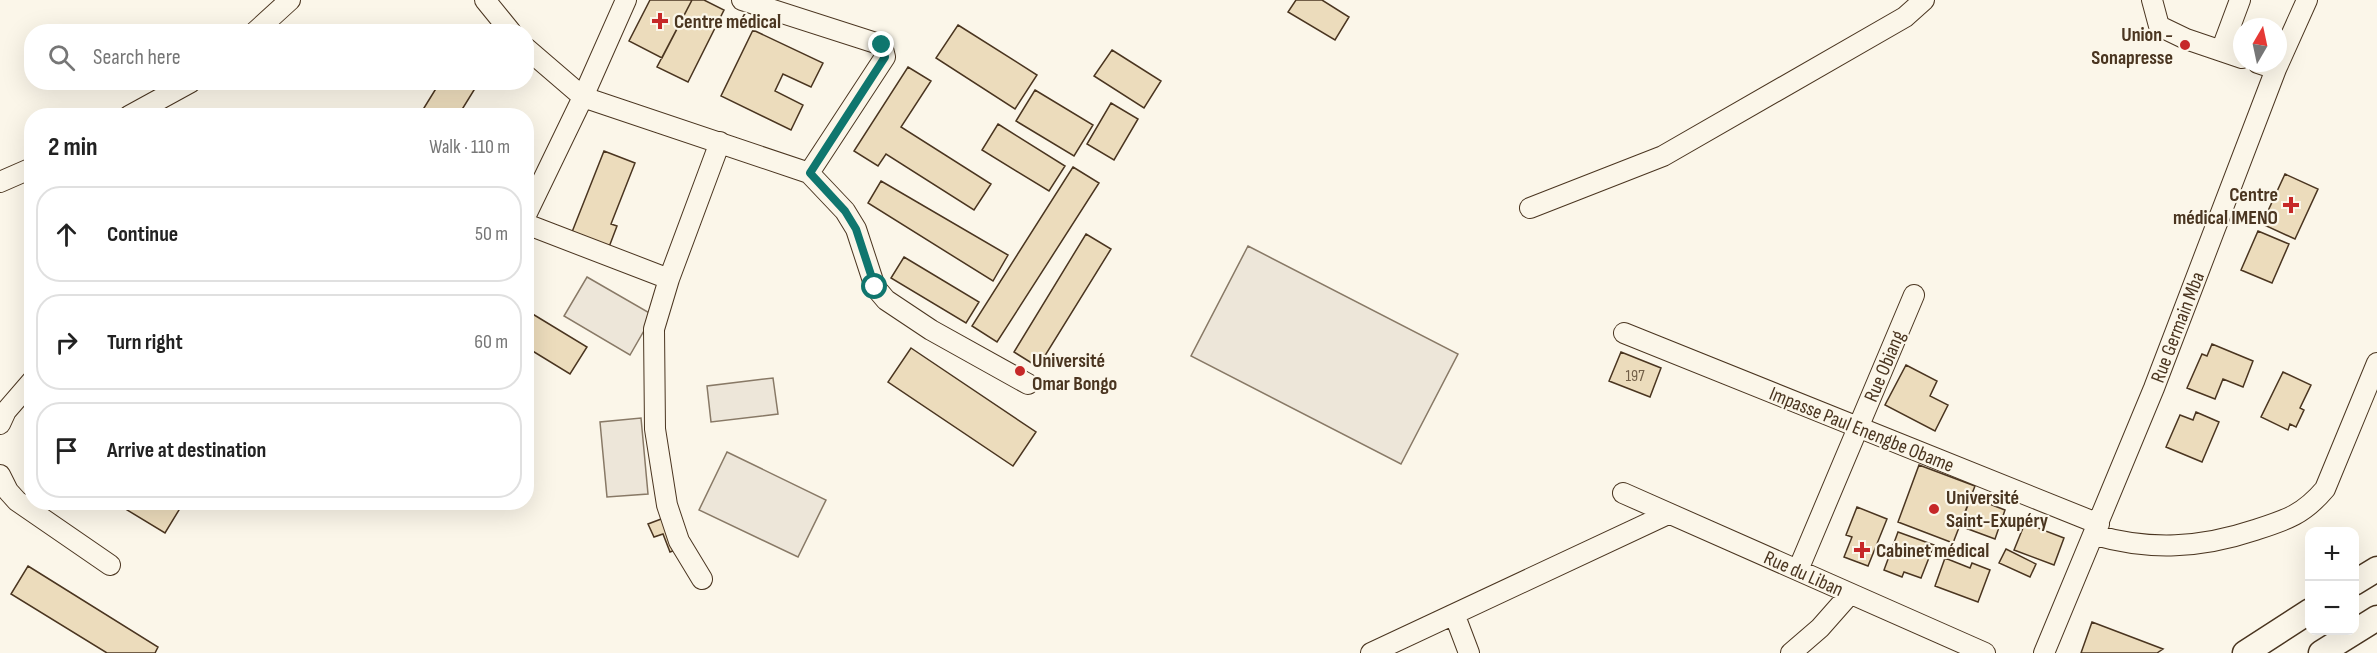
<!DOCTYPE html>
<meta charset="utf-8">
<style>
body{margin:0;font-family:"Sofia Sans Condensed",sans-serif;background:#f2f2f2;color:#222}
.controls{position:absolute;right:18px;bottom:18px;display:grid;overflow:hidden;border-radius:12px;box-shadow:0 6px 24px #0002}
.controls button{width:54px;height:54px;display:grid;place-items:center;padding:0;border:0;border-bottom:2px solid #e0e0e0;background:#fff;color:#222;font:30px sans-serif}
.compass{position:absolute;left:2233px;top:18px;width:54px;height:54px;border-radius:50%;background:#fff;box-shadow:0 6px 24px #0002;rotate:9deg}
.stop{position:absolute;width:18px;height:18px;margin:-14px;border:4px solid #0f766e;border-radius:50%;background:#fff}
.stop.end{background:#0f766e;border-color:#fff;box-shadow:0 2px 6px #0008}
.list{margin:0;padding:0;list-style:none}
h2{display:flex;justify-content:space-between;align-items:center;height:78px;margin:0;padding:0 24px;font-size:26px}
h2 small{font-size:20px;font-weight:400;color:#767676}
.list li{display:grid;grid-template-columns:39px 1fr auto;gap:18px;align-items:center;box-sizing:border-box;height:96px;margin:0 12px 12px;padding:0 12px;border:2px solid #e0e0e0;border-radius:24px}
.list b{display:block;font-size:22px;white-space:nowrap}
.list em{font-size:20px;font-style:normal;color:#767676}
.icon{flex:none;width:33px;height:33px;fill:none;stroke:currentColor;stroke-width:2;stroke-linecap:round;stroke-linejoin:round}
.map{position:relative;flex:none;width:2377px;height:653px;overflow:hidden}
.search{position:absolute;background:#fff;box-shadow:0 6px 24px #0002;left:24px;top:24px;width:510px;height:66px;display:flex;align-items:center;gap:15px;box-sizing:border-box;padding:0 21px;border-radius:24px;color:#767676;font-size:22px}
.panel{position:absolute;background:#fff;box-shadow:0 6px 24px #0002;left:24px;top:108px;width:510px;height:402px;border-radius:24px}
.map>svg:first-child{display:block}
.green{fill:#ede6d9;stroke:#887966;stroke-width:1.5}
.building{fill:#ecdcbc;stroke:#4a3520;stroke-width:1.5}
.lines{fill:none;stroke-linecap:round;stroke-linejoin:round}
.minor-casing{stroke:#4a3520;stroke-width:22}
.major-casing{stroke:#4a3520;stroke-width:27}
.minor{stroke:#fbf6e9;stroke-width:20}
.major{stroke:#fbf6e9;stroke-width:24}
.route{stroke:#0f766e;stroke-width:8}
.poi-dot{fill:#c62828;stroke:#fbf6e9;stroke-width:2}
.labels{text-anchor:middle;stroke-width:4.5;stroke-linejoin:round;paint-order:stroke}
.number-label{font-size:16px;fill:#725f47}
.poi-label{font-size:20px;font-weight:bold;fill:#4a3520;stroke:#fbf6e9;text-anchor:start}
.street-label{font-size:20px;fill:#4a3520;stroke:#fbf6e9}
</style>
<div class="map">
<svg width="2377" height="653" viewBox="0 0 2377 653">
<rect width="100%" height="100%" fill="#fbf6e9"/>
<path class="green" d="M1248 246 1458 354 1401 464 1191 356Z
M587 277 653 315 630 355 564 316Z
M773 378 778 414 711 422 707 386Z
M641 418 648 494 607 497 600 422Z
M727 452 826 500 798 557 699 510Z"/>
<path class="building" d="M650 0H692L662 58 629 41Z
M692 0H704L724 10 688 82 657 67Z
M1296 0H1322L1349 17 1335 40 1288 12Z
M958 25 1037 75 1015 109 936 58Z
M753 30 823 63 811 87 783 74 775 91 803 105 791 130 721 96Z
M1112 50 1161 81 1144 108 1094 76Z
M908 67 931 81 901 127 991 184 974 210 886 154 878 166 854 151Z
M440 82H479L458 116H419Z
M1035 90 1093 125 1074 156 1016 121Z
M1111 103 1138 119 1114 160 1087 144Z
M998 124 1065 166 1049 191 982 150Z
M604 151 635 163 611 224 617 226 609 247 572 232Z
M1073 167 1099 183 997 342 972 326Z
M2285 174 2318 189 2295 239 2262 224Z
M881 181 1008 255 993 281 868 203Z
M2258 231 2289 244 2272 283 2241 270Z
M1086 234 1111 249 1038 367 1014 352Z
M904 257 979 302 966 323 891 278Z
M526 310 587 347 570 374 526 347Z
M2212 344 2253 361 2243 387 2223 379 2215 399 2187 388 2202 354 2207 356Z
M911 348 1036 432 1013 466 888 382Z
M1621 352 1661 368 1650 397 1609 381Z
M1906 365 1937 381 1930 396 1948 405 1935 431 1885 405Z
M2283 372 2311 385 2300 408 2304 410 2296 427 2290 424 2288 430 2261 417Z
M2196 412 2219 422 2202 462 2166 447 2180 415 2193 420Z
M1919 465 1975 486 1953 543 1898 522Z
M1971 497 2005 510 1995 539 1960 526Z
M114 502H178L182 505 165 533Z
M1857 507 1887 519 1868 566 1844 557 1852 537 1846 535Z
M669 516 678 549 670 552 663 534 654 537 648 524Z
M2025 523 2064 538 2054 565 2014 550Z
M1898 532 1934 545 1921 578 1904 572 1902 577 1884 570Z
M2006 549 2036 564 2030 577 1999 563Z
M1945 558 1970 568 1972 563 1990 570 1978 602 1935 586Z
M28 566 158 647 155 653H107L11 594Z
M2092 622 2163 649 2157 653H2081Z"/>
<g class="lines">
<defs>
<path id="minor" d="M485 0 511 32
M626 0 583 97 809 173 845 211 856 229 875 287 886 300 931 330 1028 384
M742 0 882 45 885 57 809 173
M2152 0 2159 26 2186 39 2242 58
M255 32 290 0
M526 48 583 97 526 215
M2221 51 2240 0
M2258 63 2276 69
M129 116 191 82
M0 182 32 168
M1530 208 1663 156 1905 17 1924 0
M526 224 669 279
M1624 333 2099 524
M0 424 6 411 32 381
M0 475 8 491 17 501 110 565
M1623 493 1985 653
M2095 535C2150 551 2201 548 2255 530 2286 520 2303 515 2325 489L2377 363
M1798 570 1914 295
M702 579 679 541 667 505 655 429 654 329 669 279 720 142
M1455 616 1469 653
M1371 653 1668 514
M1791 653 1820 628 1850 594
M2044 653 2154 388 2276 69 2307 0"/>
<path id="major" d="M2354 583 2377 569
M2245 653 2310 611
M2321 653 2377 618"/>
</defs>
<use href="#minor" class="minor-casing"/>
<use href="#major" class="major-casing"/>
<use href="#minor" class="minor"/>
<use href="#major" class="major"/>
</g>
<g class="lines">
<path class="route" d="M875 287 856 229 845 211 810 173 885 57 882 45"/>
</g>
<g class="poi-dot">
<path d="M657 12h6v6h6v6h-6v6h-6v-6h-6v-6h6z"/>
<circle cx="2185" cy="45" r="6"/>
<path d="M2288 196h6v6h6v6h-6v6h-6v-6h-6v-6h6z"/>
<circle cx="1020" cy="371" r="6"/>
<circle cx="1934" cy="509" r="6"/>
<path d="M1859 541h6v6h6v6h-6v6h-6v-6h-6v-6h6z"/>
</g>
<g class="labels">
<g class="number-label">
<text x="1635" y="381">197</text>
</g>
<g class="poi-label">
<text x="674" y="28">Centre médical</text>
<text x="2173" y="41" text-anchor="end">Union -<tspan x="2173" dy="23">Sonapresse</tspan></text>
<text x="2278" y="201" text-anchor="end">Centre<tspan x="2278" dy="23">médical IMENO</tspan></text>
<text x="1032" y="367">Université<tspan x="1032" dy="23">Omar Bongo</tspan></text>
<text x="1946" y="504">Université<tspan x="1946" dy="23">Saint-Exupéry</tspan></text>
<text x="1876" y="557">Cabinet médical</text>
</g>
<g class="street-label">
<text transform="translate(2177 327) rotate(-69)" y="7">Rue Germain Mba</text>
<text transform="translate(1884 366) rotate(-67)" y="7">Rue Obiang</text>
<text transform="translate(1862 429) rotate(22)" y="7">Impasse Paul Enengbe Obame</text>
<text transform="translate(1804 573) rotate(24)" y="7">Rue du Liban</text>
</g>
</g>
</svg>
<div class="controls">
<button>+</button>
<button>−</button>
</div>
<svg class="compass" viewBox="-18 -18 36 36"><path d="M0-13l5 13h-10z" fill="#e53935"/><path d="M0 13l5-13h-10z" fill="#767676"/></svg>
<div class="stop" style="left:875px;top:287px"></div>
<div class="stop end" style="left:882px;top:45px"></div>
<div class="search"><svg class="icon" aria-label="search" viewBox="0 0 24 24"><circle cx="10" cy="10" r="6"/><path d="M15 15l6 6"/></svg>Search here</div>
<section class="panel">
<h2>2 min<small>Walk · 110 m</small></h2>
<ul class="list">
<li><svg class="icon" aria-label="ahead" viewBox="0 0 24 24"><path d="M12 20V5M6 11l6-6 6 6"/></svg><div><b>Continue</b></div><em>50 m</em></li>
<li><svg class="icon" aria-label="right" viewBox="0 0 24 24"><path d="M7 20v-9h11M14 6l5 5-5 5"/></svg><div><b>Turn right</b></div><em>60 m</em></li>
<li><svg class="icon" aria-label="arrive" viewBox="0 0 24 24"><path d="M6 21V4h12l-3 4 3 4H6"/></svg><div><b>Arrive at destination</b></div></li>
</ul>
</section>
</div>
